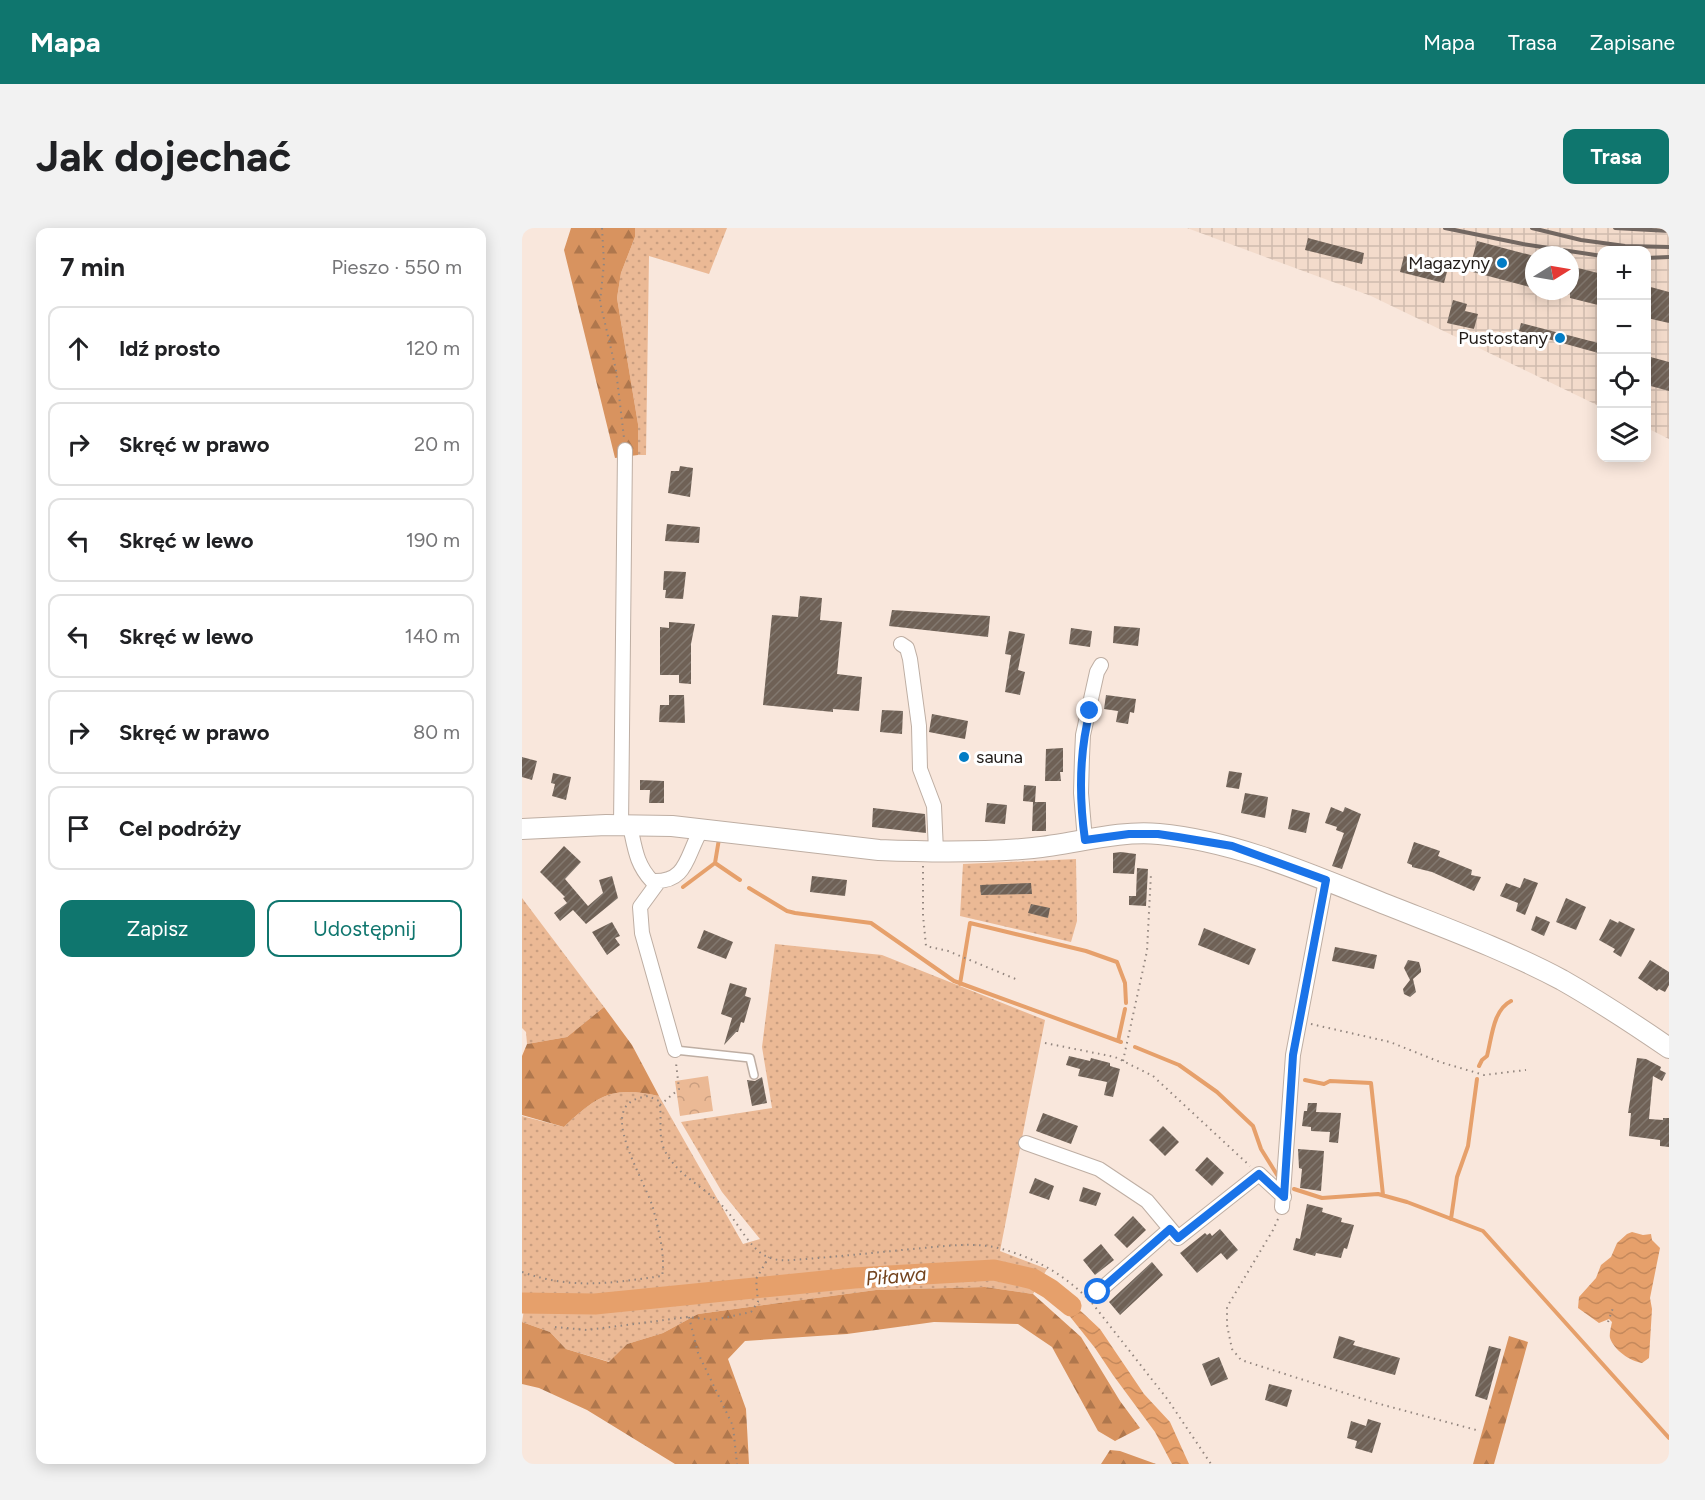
<!DOCTYPE html>
<html lang="pl">
<meta charset="utf-8">
<style>
body{margin:0;font-family:Figtree,sans-serif;background:#f2f2f2;color:#202124}
.controls{position:absolute;right:18px;top:18px;display:grid;overflow:hidden;border-radius:12px;box-shadow:0 3px 15px #0003}
.controls button{width:54px;height:54px;display:grid;place-items:center;padding:0;border:0;border-bottom:2px solid #e0e0e0;background:#fff;color:#202124;font:30px sans-serif}
.compass{position:absolute;left:1003px;top:18px;width:54px;height:54px;border-radius:50%;background:#fff;box-shadow:0 3px 15px #0003;rotate:79deg}
.stop{position:absolute;width:18px;height:18px;margin:-14px;border:4px solid #1a73e8;border-radius:50%;background:#fff}
.stop.end{background:#1a73e8;border-color:#fff;box-shadow:0 2px 6px #0008}
.list{margin:0;padding:0;list-style:none}
h2{display:flex;justify-content:space-between;align-items:center;height:78px;margin:0;padding:0 24px;font-size:26px}
h2 small{font-size:20px;font-weight:400;color:#757577}
.list li{display:grid;grid-template-columns:39px 1fr auto;gap:18px;align-items:center;box-sizing:border-box;height:84px;margin:0 12px 12px;padding:0 12px;border:2px solid #e0e0e0;border-radius:12px}
.list b{display:block;font-size:22px;white-space:nowrap}
.list em{font-size:20px;font-style:normal;color:#757577}
.actions{display:flex;gap:12px;padding:18px 24px}
.actions a{flex:1;padding:14px 0;border:2px solid #0f766e;border-radius:12px;text-align:center;font-size:21px;color:#0f766e}
.actions .main{background:#0f766e;color:#fff}
.icon{flex:none;width:33px;height:33px;fill:none;stroke:currentColor;stroke-width:2;stroke-linecap:round;stroke-linejoin:round}
.map{position:relative;flex:none;width:1147px;height:1236px;overflow:hidden;border-radius:12px}
header{display:flex;align-items:center;gap:36px;box-sizing:border-box;height:84px;padding:0 30px;background:#0f766e;color:#fff}
header strong{font-size:28px}
nav{display:flex;gap:33px;margin-inline-start:auto;font-size:21px}
.intro{display:flex;align-items:center;justify-content:space-between;box-sizing:border-box;height:144px;padding:0 36px}
h1{margin:0;font-size:42px}
.button{padding:15px 27px;border-radius:12px;background:#0f766e;color:#fff;font-size:21px;font-weight:700}
main{display:flex;gap:36px;padding:0 36px}
aside{flex:1;background:#fff;border-radius:12px;box-shadow:0 3px 15px #0003}
.map>svg:first-child{display:block}
.industrial{fill:url(#industrial-grid);fill-rule:evenodd}
.grass{fill:url(#grass-dots)}
.forest{fill:url(#forest-firs)}
.park{fill:url(#park-crowns)}
.water{fill:url(#water-waves)}
.lines{fill:none;stroke-linecap:round;stroke-linejoin:round}
.stream{stroke:#e6a06b;stroke-width:4}
.river{stroke:#e6a06b;stroke-width:21}
.building{fill:url(#building-hatch)}
.lane-casing{stroke:#beaea3;stroke-width:10}
.street-casing{stroke:#beaea3;stroke-width:16}
.secondary-casing{stroke:#beaea3;stroke-width:22}
.path{stroke:#93867f;stroke-width:2;stroke-dasharray:1.5 4.5;stroke-linecap:butt}
.lane{stroke:#fff;stroke-width:7}
.street{stroke:#fff;stroke-width:14}
.secondary{stroke:#fff;stroke-width:20}
.rail{stroke:#736862;stroke-width:4}
.route{stroke:#1a73e8;stroke-width:8}
.poi-dot{fill:#027cc5;stroke:#fff;stroke-width:2}
.labels{text-anchor:middle;stroke-width:6;stroke-linejoin:round;paint-order:stroke}
.poi-label{font-size:18px;fill:#211b17;stroke:#fff;text-anchor:end}
.water-label{font-size:20px;font-style:italic;fill:#73441e;stroke:#fff}
</style>
<header>
<strong>Mapa</strong>
<nav><a>Mapa</a><a>Trasa</a><a>Zapisane</a></nav>
</header>
<div class="intro"><h1>Jak dojechać</h1><a class="button">Trasa</a></div>
<main>
<aside>
<h2>7 min<small>Pieszo · 550 m</small></h2>
<ul class="list">
<li><svg class="icon" aria-label="ahead" viewBox="0 0 24 24"><path d="M12 20V5M6 11l6-6 6 6"/></svg><div><b>Idź prosto</b></div><em>120 m</em></li>
<li><svg class="icon" aria-label="right" viewBox="0 0 24 24"><path d="M7 20v-9h11M14 6l5 5-5 5"/></svg><div><b>Skręć w prawo</b></div><em>20 m</em></li>
<li><svg class="icon" aria-label="left" viewBox="0 0 24 24"><path d="M17 20v-9H6M10 6l-5 5 5 5"/></svg><div><b>Skręć w lewo</b></div><em>190 m</em></li>
<li><svg class="icon" aria-label="left" viewBox="0 0 24 24"><path d="M17 20v-9H6M10 6l-5 5 5 5"/></svg><div><b>Skręć w lewo</b></div><em>140 m</em></li>
<li><svg class="icon" aria-label="right" viewBox="0 0 24 24"><path d="M7 20v-9h11M14 6l5 5-5 5"/></svg><div><b>Skręć w prawo</b></div><em>80 m</em></li>
<li><svg class="icon" aria-label="arrive" viewBox="0 0 24 24"><path d="M6 21V4h12l-3 4 3 4H6"/></svg><div><b>Cel podróży</b></div></li>
</ul>
<div class="actions"><a class="main">Zapisz</a><a>Udostępnij</a></div>
</aside>
<div class="map">
<svg width="1147" height="1236" viewBox="0 0 1147 1236">
<defs>
<pattern id="industrial-grid" width="8" height="8" patternUnits="userSpaceOnUse" patternTransform="scale(1.5)"><rect width="8" height="8" fill="#f3dbcb"/><path d="M0 4h8M4 0v8" fill="none" stroke="#d0bbae"/></pattern>
<pattern id="grass-dots" width="8" height="8" patternUnits="userSpaceOnUse" patternTransform="scale(1.5)"><rect width="8" height="8" fill="#ebb995"/><path d="M2 2h.1M6 6h.1" fill="none" stroke="#c99e80" stroke-width="1.8" stroke-linecap="round"/></pattern>
<pattern id="forest-firs" width="22" height="20" patternUnits="userSpaceOnUse" patternTransform="scale(1.5)"><rect width="22" height="20" fill="#d8935f"/><path d="M5 1l3.5 6h-7zM16 11l3.5 6h-7z" fill="#af774d"/></pattern>
<pattern id="park-crowns" width="20" height="18" patternUnits="userSpaceOnUse" patternTransform="scale(1.5)"><rect width="20" height="18" fill="#ebb995"/><path d="M2 6a3 3 0 1 1 6 0M12 15a3 3 0 1 1 6 0" fill="none" stroke="#c99e80"/></pattern>
<pattern id="water-waves" width="16" height="10" patternUnits="userSpaceOnUse" patternTransform="scale(1.5)"><rect width="16" height="10" fill="#e6a06b"/><path d="M0 5q4-4 8 0t8 0" fill="none" stroke="#c5895c"/></pattern>
<pattern id="building-hatch" width="6" height="6" patternUnits="userSpaceOnUse" patternTransform="scale(1.5)"><rect width="6" height="6" fill="#6f6156"/><path d="M-1 1l2-2M0 6l6-6M5 7l2-2" fill="none" stroke="#82786f"/></pattern>
</defs>
<rect width="100%" height="100%" fill="#f9e7dc"/>
<path class="industrial" d="M665 0H1147V211L1125 200 1124 22H1080L1079 179 849 68ZM1012 27H1048V63H1012Z"/>
<path class="grass" d="M113 0H205L187 46 127 28 124 227H116V196L95 70 99 45 113 9Z
M554 631 555 693 549 714 438 688 441 636Z
M0 670 82 779 45 809 5 816 4 804 0 800Z
M253 716 360 727 523 792 478 1023 525 1041 511 1066 463 1059 354 1062 176 1086 141 1105 105 1116 88 1134 44 1121 28 1104 0 1094 3 1076 0 1075V888L42 899C76 867 90 858 137 868L221 1016 238 1011 200 964 159 894 250 880 240 819Z"/>
<path class="forest" d="M49 0H113V9L99 45 95 70 116 196V227L93 230 42 22Z
M82 779 110 817 137 868C90 858 76 867 42 899L0 887V828L5 816 45 809Z
M463 1059 511 1066 559 1109 598 1173 618 1200 593 1213 576 1203 530 1119 496 1096 412 1094 325 1106 223 1113 206 1131 224 1181 227 1236H153L65 1182 17 1160 0 1156V1094L28 1104 44 1121 87 1134 105 1116 141 1105 176 1086 354 1062Z
M987 1108 1006 1114 972 1236H951Z
M588 1222 598 1223 634 1236H579Z"/>
<path class="park" d="M186 848 191 883 158 888 153 853Z"/>
<path class="water" d="M1110 1004 1121 1007 1129 1006 1130 1012 1138 1020 1128 1070 1130 1081 1127 1130 1120 1135C1108 1133 1092 1122 1088 1110 1087 1106 1089 1099 1090 1094L1087 1091 1077 1095 1056 1080 1057 1069 1074 1050 1079 1037 1089 1029 1095 1015 1105 1006Z
M531 1057 578 1101 622 1166 648 1194 667 1236H650L633 1204 591 1147 573 1120 542 1081 525 1066Z"/>
<g class="lines">
<path class="stream" d="M193 635 197 611
M161 659 193 635 218 652
M227 660 265 683 273 685 349 695 432 753 599 814
M438 756 448 695 564 723 595 734 603 755 604 775
M596 813 603 781
M613 819 657 837 695 864 731 898 739 921 757 950
M957 838 960 832 965 828C970 809 971 782 989 773
M783 852 802 856 808 853 849 855 861 967
M772 961 800 970 856 966 885 974 961 1003 1147 1210
M929 991 935 949 946 918 955 851"/>
<path class="river" d="M0 1075 73 1076 332 1050 472 1042 511 1051 528 1061 549 1078"/>
</g>
<path class="building" d="M786 10 842 25 840 36 783 22Z
M955 13 1012 28V60L947 43Z
M882 28 926 40 922 55 878 44Z
M1048 38 1080 46V78L1048 70Z
M1125 58 1147 64V95L1125 90Z
M931 72 945 76 943 83 956 86 952 101 925 95Z
M999 95 1080 116V126L997 103Z
M1125 128 1147 134V163L1125 157Z
M158 238 171 240 168 269 146 265 149 243H157Z
M145 296 178 299 177 315 143 313Z
M142 343 164 344 161 371 143 370 144 362H141Z
M278 368 300 370 298 392 320 394 315 446 340 449 337 483 311 481V484L241 477 250 387 276 389Z
M370 382 468 388 466 409 367 398Z
M147 394 173 396 169 416V456L157 455V447H138V399L147 400Z
M592 398 618 400 616 418 591 415Z
M549 400 570 403 568 419 547 416Z
M487 403 503 406 496 442 503 444 498 467 483 464 489 427 483 426Z
M147 467H162L163 495 137 494 138 477H147Z
M584 467 614 471 612 485 608 484 606 496 594 494 596 483 582 481Z
M360 482 381 483 380 506 358 504Z
M410 486 446 493 443 511 407 504Z
M541 520V544H538L539 553H523L524 521Z
M0 529 15 533 10 552 0 549Z
M707 543 720 545 717 561 704 559Z
M31 545 49 549 44 572 30 568 33 556 29 555Z
M118 552 142 553V575H127L128 562H118Z
M502 557 514 558 513 574H524V603H510L511 574 501 573Z
M723 565 746 569 743 590 719 585Z
M465 575 485 577 483 596 463 594Z
M809 579 821 584 823 579 839 586 820 641 810 638 822 605 814 602 815 599 803 595Z
M351 580 403 586 404 605 350 599Z
M770 581 788 585 784 605 766 601Z
M892 614 918 623 916 628 950 642 949 647 959 649 952 663 910 644 890 639V637L885 635Z
M42 618 59 634 43 651 66 678 81 665 77 652 90 648 96 670 64 696 51 682 38 693 32 685 45 675 41 670 43 669 18 644Z
M599 624 614 626 612 646 591 645V625Z
M615 640 626 641 624 678 607 677V668H614Z
M290 648 325 652 323 668 288 664Z
M1002 650 1016 655 1003 687 994 683 996 675 978 668 984 655 998 660Z
M509 655 510 666 459 667 458 657Z
M1044 670 1064 679 1054 702 1034 694Z
M509 676 528 680 526 690 506 685Z
M1014 688 1028 694 1022 708 1009 702Z
M1088 691 1096 695 1097 693 1113 701 1099 729 1091 724 1093 721 1077 712Z
M90 694 98 708 93 710 98 717 85 727 70 704Z
M682 700 734 721 727 737 676 717Z
M182 702 211 714 204 731 175 720Z
M813 719 855 727 852 741 810 733Z
M886 732 897 734 899 741V744L891 751 894 764 888 769 882 766 881 761 888 752 882 740Z
M1128 732 1147 744V757L1143 764 1137 761 1135 763 1116 750Z
M208 755 225 760 223 768 229 770 222 795 219 794 216 804H214L202 817 210 790 199 786Z
M547 828 568 833 569 830 588 835V838L598 841 591 869 582 867 585 854 556 848 558 841 544 837Z
M1115 830 1124 831 1139 839 1138 842 1144 845 1140 853 1131 848 1127 891 1141 892V890H1147V919L1138 918V912L1107 908 1109 885H1106Z
M240 849 245 875 230 878 225 852 233 853Z
M786 875H795L794 884 819 885 816 915 807 914 808 904 789 903V899L780 898 782 883H785Z
M521 885 556 898 549 916 514 903Z
M641 898 657 914 643 928 627 912Z
M776 921 802 923 799 963 778 960 780 941 777 940Z
M685 929 702 945 690 958 673 942Z
M513 950 532 958 527 972 507 965Z
M561 959 579 965 574 978 557 973Z
M785 976 801 980 800 984 820 990 819 994 832 997 825 1021 822 1020 819 1030 794 1025 793 1028 771 1022 774 1010 778 1011Z
M611 988 624 1002 605 1020 592 1007Z
M698 1001 716 1022 705 1032 699 1025 675 1045 658 1025 683 1005 685 1007 688 1005 690 1008Z
M579 1016 592 1032 573 1047 561 1032Z
M630 1034 641 1047 598 1087 587 1074Z
M817 1108 833 1113 831 1117 878 1130 873 1147 811 1130Z
M967 1118 979 1121 965 1172 953 1168Z
M697 1129 706 1151 689 1158 680 1136Z
M747 1156 770 1162 765 1179 743 1172Z
M846 1191 859 1195 850 1225 833 1220 835 1213 825 1210 829 1193 844 1198Z"/>
<g class="lines">
<defs>
<path id="lane" d="M153 822 228 830 232 847"/>
<path id="street" d="M379 416 385 420 388 431 397 498 398 541 412 578 414 623
M99 598 103 222
M108 598C113 620 114 636 130 653 167 655 164 625 180 601
M563 612 559 565 560 529 561 507 575 444 579 437
M137 653 118 679 120 705 153 822
M504 915 577 941 625 973 656 1010 737 946 762 969
M760 979 771 827 804 652
M576 1064 648 1001"/>
<path id="secondary" d="M0 601 84 597 150 598 357 622C408 624 460 625 511 620 553 616 595 602 637 606 712 613 783 644 853 672 915 697 980 720 1040 752 1077 773 1112 796 1147 820"/>
</defs>
<use href="#lane" class="lane-casing"/>
<use href="#street" class="street-casing"/>
<use href="#secondary" class="secondary-casing"/>
<path class="path" d="M80 0 82 35 78 74 94 142 102 210
M401 638V687L404 718 426 723 496 752
M789 796 868 814 918 834 962 847 1004 842
M523 815 593 829 631 848 728 938
M601 833 625 723 629 645
M138 877 157 861 154 835
M756 991 751 1002 705 1079V1097L710 1121 719 1132 854 1175 958 1203
M0 1044C51 1062 89 1055 140 1048 144 1030 136 999 131 980 124 957 94 908 101 885 104 873 115 870 126 868L137 873C141 889 135 907 143 923 156 949 187 961 205 983 217 997 225 1015 240 1026 249 1032 261 1033 271 1032 311 1029 350 1025 390 1021 416 1019 447 1014 472 1019 507 1027 539 1044 564 1069
M570 1075 646 1172 689 1236
M167 1089 176 1125 211 1198 215 1236
M1086 1094 1092 1077
M33 1099 65 1102 166 1089 192 1092 229 1084 236 1074 234 1051 247 1029"/>
<use href="#lane" class="lane"/>
<use href="#street" class="street"/>
<use href="#secondary" class="secondary"/>
<path class="rail" d="M923 0 1001 16 1080 28
M1010 0 1059 12 1103 18 1147 19
M1093 0 1147 3
M1124 30 1147 29"/>
</g>
<g class="lines">
<path class="route" d="M568 483C557 525 557 569 563 612L607 606H636L656 609 710 618 804 652 771 827 762 969 737 946 656 1010 648 1001 576 1064"/>
</g>
<g class="poi-dot">
<circle cx="980" cy="35" r="6"/>
<circle cx="1038" cy="110" r="6"/>
<circle cx="442" cy="529" r="6"/>
</g>
<g class="labels">
<g class="poi-label">
<text x="968" y="41">Magazyny</text>
<text x="1026" y="116">Pustostany</text>
<text x="454" y="535" text-anchor="start">sauna</text>
</g>
<g class="water-label">
<text transform="translate(374 1048) rotate(-5)" y="7">Piława</text>
</g>
</g>
</svg>
<div class="controls">
<button>+</button>
<button>−</button>
<button><svg class="icon" aria-label="locate" viewBox="0 0 24 24"><circle cx="12" cy="12" r="6"/><path d="M12 2v4M12 18v4M2 12h4M18 12h4"/></svg></button>
<button><svg class="icon" aria-label="layers" viewBox="0 0 24 24"><path d="M12 4l9 5-9 5-9-5zM3 14l9 5 9-5"/></svg></button>
</div>
<svg class="compass" viewBox="-18 -18 36 36"><path d="M0-13l5 13h-10z" fill="#e53935"/><path d="M0 13l5-13h-10z" fill="#757577"/></svg>
<div class="stop" style="left:576px;top:1064px"></div>
<div class="stop end" style="left:568px;top:483px"></div>
</div>
</main>
